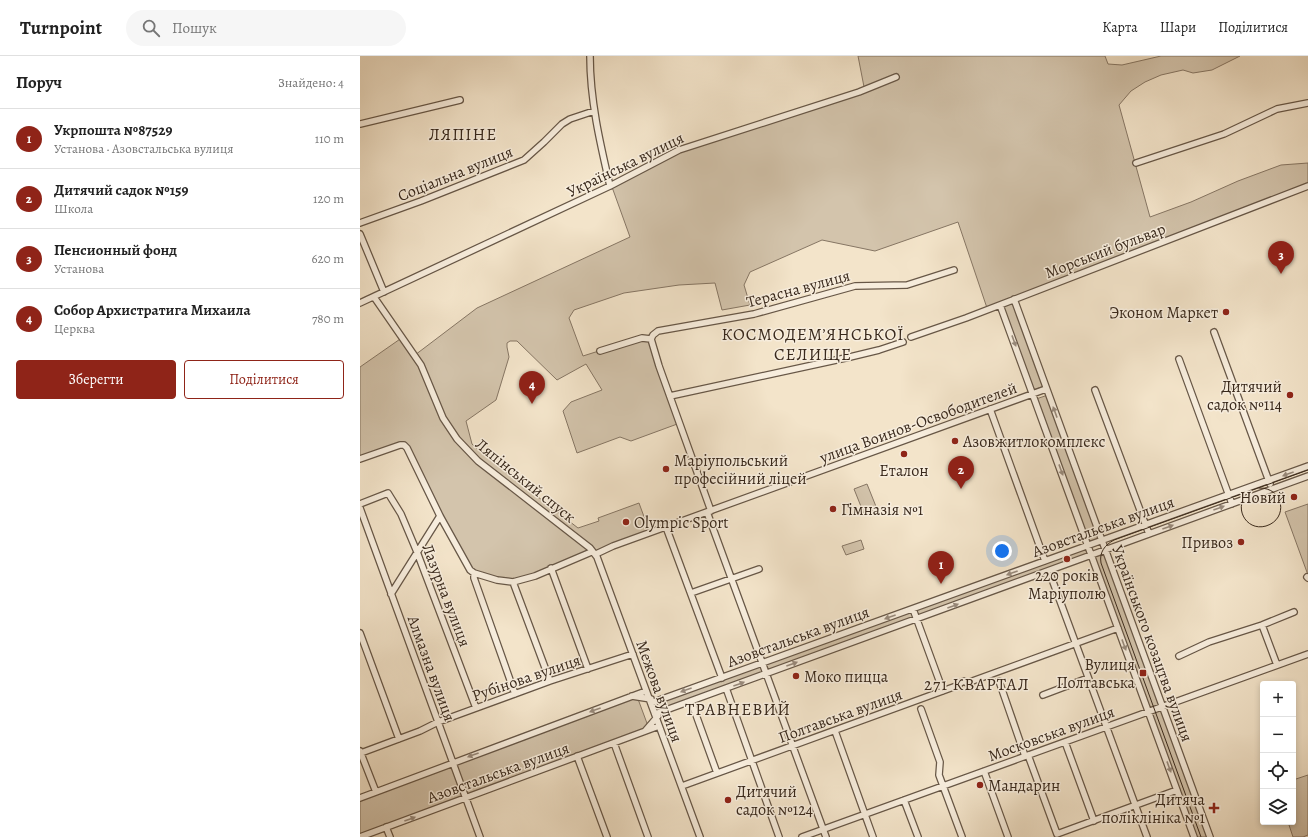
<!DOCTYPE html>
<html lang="uk">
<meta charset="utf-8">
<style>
body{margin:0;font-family:Alegreya,serif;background:#f6f6f6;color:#222}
.controls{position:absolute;right:12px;bottom:12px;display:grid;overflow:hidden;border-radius:4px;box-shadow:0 2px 6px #0003}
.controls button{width:36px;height:36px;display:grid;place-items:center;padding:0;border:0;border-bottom:1px solid #e0e0e0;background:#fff;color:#222;font:20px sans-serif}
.you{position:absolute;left:642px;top:495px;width:14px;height:14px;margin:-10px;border:3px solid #fff;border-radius:50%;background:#1a73e8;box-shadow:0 0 0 6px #1a73e833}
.badge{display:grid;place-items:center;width:26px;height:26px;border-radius:50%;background:#8f2418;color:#fff;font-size:13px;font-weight:700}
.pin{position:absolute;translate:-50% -33px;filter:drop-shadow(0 1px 2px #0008)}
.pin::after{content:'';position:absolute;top:21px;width:14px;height:12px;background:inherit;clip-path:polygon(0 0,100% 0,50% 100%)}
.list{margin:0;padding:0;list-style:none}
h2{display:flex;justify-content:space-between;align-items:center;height:52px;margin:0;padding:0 16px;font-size:17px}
h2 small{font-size:13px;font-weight:400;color:#767676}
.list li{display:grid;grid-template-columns:26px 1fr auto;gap:12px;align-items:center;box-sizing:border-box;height:60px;padding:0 16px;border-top:1px solid #e0e0e0}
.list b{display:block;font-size:15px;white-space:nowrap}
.list p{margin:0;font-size:13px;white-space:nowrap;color:#767676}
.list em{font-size:13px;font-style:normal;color:#767676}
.actions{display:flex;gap:8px;padding:12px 16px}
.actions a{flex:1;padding:9px 0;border:1px solid #8f2418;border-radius:4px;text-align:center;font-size:14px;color:#8f2418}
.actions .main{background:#8f2418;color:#fff}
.icon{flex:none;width:22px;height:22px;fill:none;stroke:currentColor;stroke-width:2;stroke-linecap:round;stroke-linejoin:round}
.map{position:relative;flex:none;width:948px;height:781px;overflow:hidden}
header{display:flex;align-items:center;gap:24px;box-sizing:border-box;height:56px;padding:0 20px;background:#fff;border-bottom:1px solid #e0e0e0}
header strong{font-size:19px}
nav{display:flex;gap:22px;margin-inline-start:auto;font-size:14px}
.search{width:280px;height:36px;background:#f6f6f6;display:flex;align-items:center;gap:10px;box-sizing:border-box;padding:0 14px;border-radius:22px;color:#767676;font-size:15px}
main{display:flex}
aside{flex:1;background:#fff}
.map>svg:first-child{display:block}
.green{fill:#d3c4ac;stroke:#867664}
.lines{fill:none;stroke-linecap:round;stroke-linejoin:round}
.minor-casing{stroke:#675747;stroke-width:8}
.minor{stroke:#f7eddd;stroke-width:5.5}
.tram{stroke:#38281b;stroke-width:1}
.oneway{fill:#988a7c}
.poi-dot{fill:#8f2418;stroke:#f7eddd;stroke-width:1.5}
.labels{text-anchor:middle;stroke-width:3;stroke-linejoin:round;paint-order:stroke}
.street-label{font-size:16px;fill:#38281b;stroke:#f7eddd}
.poi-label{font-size:16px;fill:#38281b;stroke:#f7eddd;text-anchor:start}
.neighbourhood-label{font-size:17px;letter-spacing:1px;fill:#38281b;stroke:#f7eddd}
</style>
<header>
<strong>Turnpoint</strong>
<div class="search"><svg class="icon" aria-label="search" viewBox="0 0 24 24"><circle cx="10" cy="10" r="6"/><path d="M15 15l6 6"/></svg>Пошук</div>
<nav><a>Карта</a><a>Шари</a><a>Поділитися</a></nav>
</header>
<main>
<aside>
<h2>Поруч<small>Знайдено: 4</small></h2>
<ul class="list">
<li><span class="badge">1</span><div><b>Укрпошта №87529</b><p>Установа · Азовстальська вулиця</p></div><em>110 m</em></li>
<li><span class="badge">2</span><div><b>Дитячий садок №159</b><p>Школа</p></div><em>120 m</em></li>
<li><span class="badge">3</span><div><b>Пенсионный фонд</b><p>Установа</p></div><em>620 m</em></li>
<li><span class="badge">4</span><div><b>Собор Архистратига Михаила</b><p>Церква</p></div><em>780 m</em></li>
</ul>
<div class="actions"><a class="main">Зберегти</a><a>Поділитися</a></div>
</aside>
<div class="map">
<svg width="948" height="781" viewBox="0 0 948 781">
<rect width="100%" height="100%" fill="#f3e4ca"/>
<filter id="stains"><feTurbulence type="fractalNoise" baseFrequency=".005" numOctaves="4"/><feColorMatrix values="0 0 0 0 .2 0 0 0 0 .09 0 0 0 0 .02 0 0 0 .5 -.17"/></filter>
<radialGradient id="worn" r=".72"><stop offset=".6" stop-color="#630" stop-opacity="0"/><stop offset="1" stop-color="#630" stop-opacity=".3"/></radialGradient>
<path class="green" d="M498 0H745L748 8 762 9 801 0H880L852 14 833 17 823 14 801 19 785 26 771 35 759 49 790 161 831 146 878 125 921 109 948 107V128L627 252 598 166 515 195 462 184 390 216 384 229 390 249 362 254 355 227 319 229 264 237 214 254 209 262 223 300 286 280 299 310 320 367 271 385 260 381 217 397 203 355 211 346 242 334 226 308 197 324 157 285H150L147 287V291L149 301 136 344 106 365 112 388 124 399 218 472 239 465 238 462 279 447 290 477 153 526 114 517 44 389 0 403V311L43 281 55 299 117 252 270 181 252 131 312 98 505 36Z
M654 245 684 330 673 334 642 250Z
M688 339 740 484 729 487 676 343Z
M507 428 517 453 504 458 494 433Z
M948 448V519L925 456Z
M501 484 504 493 486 499 482 490Z
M727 491 730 499 302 654 299 646Z
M744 496 800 650 789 654 734 500Z
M271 642 278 643 288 670 285 674 0 780V743Z
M801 652 848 781H835L790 656Z
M948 719V779L943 781H933L928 766H933V724Z"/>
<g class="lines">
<defs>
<path id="minor" d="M230 0C230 44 240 87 250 130
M0 68 100 44
M776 107 864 78 917 53 948 47
M0 167 61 145 164 104 184 86 202 68 210 63 234 55
M0 178 24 236
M14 241 61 309 83 362 97 383 118 405 230 492 237 501 340 781
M654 243 850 781
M0 247 250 130 319 94 499 36 536 21
M640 249 834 781
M854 276 910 428
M551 281 606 262 948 130
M291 283 293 279 298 275 394 258 495 230 547 229 594 214
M240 295 282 282 291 283 299 310 351 455
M819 303 872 448
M735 334 789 478
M310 340 490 301 519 294 543 286
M630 353 685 505
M0 403 40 389H44L47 392 80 460 110 514 114 517 137 524 153 526 175 520 229 497 232 495
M0 448 28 437 41 458 57 496 116 652
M0 452 120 781
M347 456 466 781
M306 471 362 622
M236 498 253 490 686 333
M191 512 228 613
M689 515 787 781
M114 517V522L155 638
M947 521 948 522
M153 526 190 625
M331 537 399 513
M31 538 80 460
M553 553 583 635
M902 569 917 609
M0 577 39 683
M819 600 849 586 902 569 934 556
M639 625 665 700
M366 632 419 781
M683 639 728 622
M272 640 291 643
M331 645 357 717
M291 647 948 410
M561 653 580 706 579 719 602 781
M295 658 948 420
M285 675 298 660
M475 675 513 781
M705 686 734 765
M254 687 288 781
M0 695 16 736
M1 697 60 675 78 666 190 625 273 598
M668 699 697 778 817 734
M217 700 247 781
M624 715 648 781
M322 730 599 629 600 627 604 625 607 627 758 572
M0 742 286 635
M544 744 558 781
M26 771 30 781
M0 781 299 670
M442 781 948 598"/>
</defs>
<use href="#minor" class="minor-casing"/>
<use href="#minor" class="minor"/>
<path class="tram" d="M889 436C872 449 885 476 906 470 929 463 924 431 899 432
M841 781 741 507C739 496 745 489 754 484L948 414"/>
</g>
<defs><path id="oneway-solid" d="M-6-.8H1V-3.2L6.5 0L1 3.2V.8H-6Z"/></defs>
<g class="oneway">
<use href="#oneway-solid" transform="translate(654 285) rotate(70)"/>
<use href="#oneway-solid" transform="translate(695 356) rotate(-110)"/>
<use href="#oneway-solid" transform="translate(701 414) rotate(70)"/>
<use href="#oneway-solid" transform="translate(928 418) rotate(160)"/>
<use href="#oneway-solid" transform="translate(859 452) rotate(-20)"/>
<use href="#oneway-solid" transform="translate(808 471) rotate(-20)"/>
<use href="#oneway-solid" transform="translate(652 517) rotate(160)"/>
<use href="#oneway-solid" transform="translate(593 550) rotate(-20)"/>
<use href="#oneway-solid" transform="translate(530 561) rotate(160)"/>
<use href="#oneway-solid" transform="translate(764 589) rotate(70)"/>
<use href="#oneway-solid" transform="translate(432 608) rotate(-20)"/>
<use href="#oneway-solid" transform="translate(379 628) rotate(-20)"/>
<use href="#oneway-solid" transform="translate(326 634) rotate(160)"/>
<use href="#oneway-solid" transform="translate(235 654) rotate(160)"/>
<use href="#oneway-solid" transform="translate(113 699) rotate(160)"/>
<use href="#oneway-solid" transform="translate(809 711) rotate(70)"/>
<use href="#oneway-solid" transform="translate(50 763) rotate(-20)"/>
</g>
<g class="poi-dot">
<circle cx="866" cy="256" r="4"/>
<circle cx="930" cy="339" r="4"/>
<circle cx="595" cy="385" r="4"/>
<circle cx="544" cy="398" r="4"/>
<circle cx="306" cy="413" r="4"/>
<circle cx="934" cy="441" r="4"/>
<circle cx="473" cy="453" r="4"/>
<circle cx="266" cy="466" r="4"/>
<circle cx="881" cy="486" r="4"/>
<circle cx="707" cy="503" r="4"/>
<rect x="779" y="613" width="8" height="8" rx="2"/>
<circle cx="436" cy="620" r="4"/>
<circle cx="620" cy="729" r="4"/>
<circle cx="368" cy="744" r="4"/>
<path d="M852 746h4v4h4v4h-4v4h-4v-4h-4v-4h4z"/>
</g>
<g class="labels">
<g class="street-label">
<text transform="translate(265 108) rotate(-26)" y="6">Українська вулиця</text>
<text transform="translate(95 117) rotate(-22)" y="6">Соціальна вулиця</text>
<text transform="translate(745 194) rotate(-21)" y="6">Морський бульвар</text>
<text transform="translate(438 232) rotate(-15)" y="6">Терасна вулиця</text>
<text transform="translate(558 366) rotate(-20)" y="6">улица Воинов-Освободителей</text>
<text transform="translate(166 424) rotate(39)" y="6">Ляпінський спуск</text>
<text transform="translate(743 470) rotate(-20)" y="6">Азовстальська вулиця</text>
<text transform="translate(87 539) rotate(69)" y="6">Лазурна вулиця</text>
<text transform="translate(438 580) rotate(-20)" y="6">Азовстальська вулиця</text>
<text transform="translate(793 587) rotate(70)" y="6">Українського козацтва вулиця</text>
<text transform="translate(72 612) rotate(70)" y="6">Алмазна вулиця</text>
<text transform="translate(166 621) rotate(-19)" y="6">Рубінова вулиця</text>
<text transform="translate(300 635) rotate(70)" y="6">Межова вулиця</text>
<text transform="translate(480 659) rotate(-20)" y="6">Полтавська вулиця</text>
<text transform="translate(691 677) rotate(-20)" y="6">Московська вулиця</text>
<text transform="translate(138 716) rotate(-20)" y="6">Азовстальська вулиця</text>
</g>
<g class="poi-label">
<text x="858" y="262" text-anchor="end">Эконом Маркет</text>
<text x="922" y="336" text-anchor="end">Дитячий<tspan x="922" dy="18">садок №114</tspan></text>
<text x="603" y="391">Азовжитлокомплекс</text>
<text x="314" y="410">Маріупольський<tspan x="314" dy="18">професійний ліцей</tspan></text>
<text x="544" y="420" text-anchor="middle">Еталон</text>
<text x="926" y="447" text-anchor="end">Новий</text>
<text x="481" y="459">Гімназія №1</text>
<text x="274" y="472">Olympic Sport</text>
<text x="873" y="492" text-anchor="end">Привоз</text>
<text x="707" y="525" text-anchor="middle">220 років<tspan x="707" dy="18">Маріуполю</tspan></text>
<text x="775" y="614" text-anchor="end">Вулиця<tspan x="775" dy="18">Полтавська</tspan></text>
<text x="444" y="626">Моко пицца</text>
<text x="628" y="735">Мандарин</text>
<text x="376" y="741">Дитячий<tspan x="376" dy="18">садок №124</tspan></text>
<text x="845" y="749" text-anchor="end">Дитяча<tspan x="845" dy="18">поліклініка №1</tspan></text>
</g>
<g class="neighbourhood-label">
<text x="103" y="84">ЛЯПІНЕ</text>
<text x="453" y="284">КОСМОДЕМ’ЯНСЬКОЇ<tspan x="453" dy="20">СЕЛИЩЕ</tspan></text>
<text x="617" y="634">271 КВАРТАЛ</text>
<text x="378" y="659">ТРАВНЕВИЙ</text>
</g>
</g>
<rect width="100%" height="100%" filter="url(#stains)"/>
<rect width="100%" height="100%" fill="url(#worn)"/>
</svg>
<div class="controls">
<button>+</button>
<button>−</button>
<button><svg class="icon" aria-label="locate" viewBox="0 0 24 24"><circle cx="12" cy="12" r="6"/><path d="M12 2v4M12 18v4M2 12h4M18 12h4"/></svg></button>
<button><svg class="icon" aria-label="layers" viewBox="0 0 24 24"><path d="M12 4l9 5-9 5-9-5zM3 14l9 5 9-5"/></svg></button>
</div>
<div class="you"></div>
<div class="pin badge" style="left:581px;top:528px">1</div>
<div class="pin badge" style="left:601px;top:433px">2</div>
<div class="pin badge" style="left:921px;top:218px">3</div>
<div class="pin badge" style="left:172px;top:348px">4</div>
</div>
</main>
